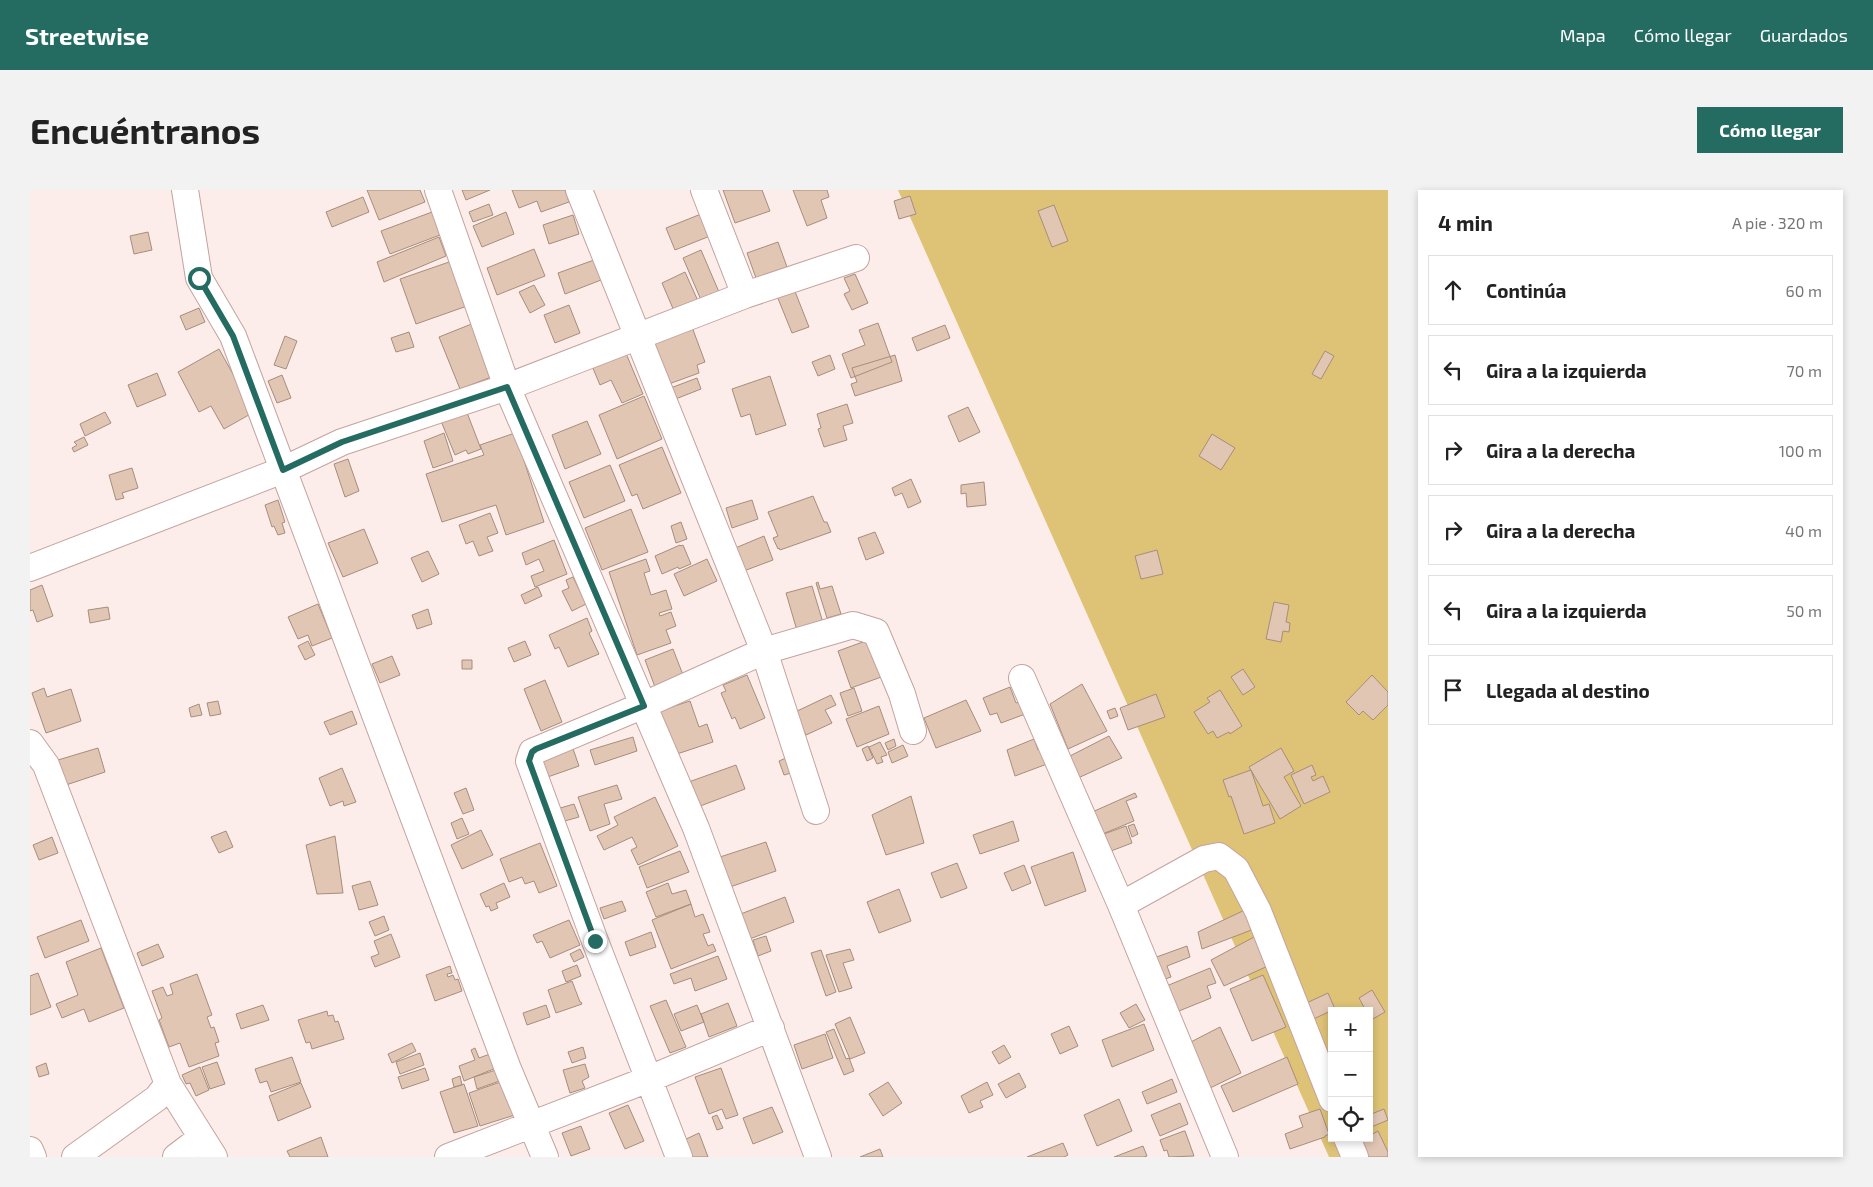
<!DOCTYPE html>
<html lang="es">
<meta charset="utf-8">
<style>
body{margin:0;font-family:"Exo 2",sans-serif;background:#f2f2f2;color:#222}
.controls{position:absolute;right:15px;bottom:15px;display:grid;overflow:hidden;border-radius:0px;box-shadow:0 2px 8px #0003}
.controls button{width:45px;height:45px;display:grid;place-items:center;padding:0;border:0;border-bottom:1px solid #e0e0e0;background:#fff;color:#222;font:25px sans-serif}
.stop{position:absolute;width:15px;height:15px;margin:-11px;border:4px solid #246c62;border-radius:50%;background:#fff}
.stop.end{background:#246c62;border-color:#fff;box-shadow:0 1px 5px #0008}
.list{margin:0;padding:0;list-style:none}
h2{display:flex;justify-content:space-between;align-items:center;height:65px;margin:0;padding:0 20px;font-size:21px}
h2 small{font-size:16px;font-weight:400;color:#767676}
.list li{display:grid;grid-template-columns:32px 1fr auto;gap:15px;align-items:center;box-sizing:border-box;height:70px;margin:0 10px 10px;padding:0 10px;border:1px solid #e0e0e0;border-radius:0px}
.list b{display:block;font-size:19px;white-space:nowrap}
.list em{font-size:16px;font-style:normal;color:#767676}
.icon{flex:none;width:28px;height:28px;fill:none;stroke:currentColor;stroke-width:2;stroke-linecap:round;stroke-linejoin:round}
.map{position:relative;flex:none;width:1358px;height:967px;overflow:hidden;border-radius:0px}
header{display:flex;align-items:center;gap:30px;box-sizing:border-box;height:70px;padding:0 25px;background:#246c62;color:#fff}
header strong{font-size:24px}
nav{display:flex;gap:28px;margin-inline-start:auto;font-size:18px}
.intro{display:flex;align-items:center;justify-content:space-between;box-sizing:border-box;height:120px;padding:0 30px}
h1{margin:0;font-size:35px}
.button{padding:12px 22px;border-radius:0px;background:#246c62;color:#fff;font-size:18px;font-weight:700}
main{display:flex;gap:30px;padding:0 30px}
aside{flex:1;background:#fff;border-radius:0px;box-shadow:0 2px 8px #0003}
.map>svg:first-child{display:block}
.green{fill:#dec276;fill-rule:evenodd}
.building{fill:#e1c6b3;stroke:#a78d7b}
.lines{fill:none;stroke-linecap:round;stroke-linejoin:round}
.minor-casing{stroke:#c4a39e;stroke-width:28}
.minor{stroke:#fff;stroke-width:26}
.route{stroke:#246c62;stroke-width:6}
</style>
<header>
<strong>Streetwise</strong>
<nav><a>Mapa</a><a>Cómo llegar</a><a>Guardados</a></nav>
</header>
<div class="intro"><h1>Encuéntranos</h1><a class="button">Cómo llegar</a></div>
<main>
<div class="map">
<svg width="1358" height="967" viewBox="0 0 1358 967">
<rect width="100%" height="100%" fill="#fcedeb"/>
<path class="green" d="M868 0H1358V967H1299ZM1302 821H1339V948H1302Z"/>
<path class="building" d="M337 0H390L395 12 349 30Z
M432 0H460L436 10Z
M482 0H535L539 12 511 22 507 11 489 18Z
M693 0H732L740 21 705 33Z
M763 0H797L799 7 791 10 797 28 777 36Z
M880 6 886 24 869 29 864 11Z
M333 7 339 22 302 37 296 22Z
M459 14 463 25 443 32 439 22Z
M1024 15 1038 51 1022 57 1008 21Z
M402 22 410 45 360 64 351 41Z
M476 22 484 44 452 57 443 36Z
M671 24 680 46 645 60 636 38Z
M543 25 549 44 519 54 513 35Z
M118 42 122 60 104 64 100 46Z
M409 47 416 66 354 92 347 72Z
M748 52 757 77 726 88 717 63Z
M504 59 515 86 467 105 457 78Z
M671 60 689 102 671 110 653 68Z
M564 70 571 90 535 104 528 83Z
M422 71 437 116 386 134 370 89Z
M655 82 668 111 644 121 632 93Z
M825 84 838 113 822 120 814 104 820 101 814 88Z
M504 95 515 115 500 123 489 102Z
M764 99 779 137 762 143 747 106Z
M539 115 550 143 525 153 514 125Z
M169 118 175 132 156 140 150 126Z
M444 133 464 186 430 199 409 147Z
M848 133 862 172 821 188 812 164 835 155 829 140Z
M915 135 920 148 887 161 882 148Z
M662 137 675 172 667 175 669 183 636 195 620 153Z
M379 142 384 157 366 162 361 148Z
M255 146 267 151 256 179 244 175Z
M189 159 224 222 194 239 181 216 169 222 148 182Z
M595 161 613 204 592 213 581 190 570 195 562 176Z
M1295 161 1304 166 1291 189 1282 184Z
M800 165 805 179 788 186 782 172Z
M865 165 872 191 825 206 821 194 827 192 822 178Z
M127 183 136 205 107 217 98 195Z
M252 185 261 208 247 213 238 191Z
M740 186 756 235 726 245 720 224 711 227 702 199Z
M667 188 671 199 643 210 638 199Z
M614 206 632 249 587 269 569 225Z
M817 214 823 233 813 236 817 250 794 257 788 239 791 238 787 224Z
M938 217 950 242 929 252 918 226Z
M436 220 451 259 438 264 436 260 425 265 411 231Z
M75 222 81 233 55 246 50 234Z
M557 231 571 264 535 279 522 245Z
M414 243 423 271 403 278 394 251Z
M485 243 514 332 476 345 466 315 412 332 396 284 454 265 450 255Z
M1182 244 1205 258 1191 280 1169 266Z
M54 247 58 255 44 262 42 258 47 255 44 252Z
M632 257 651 303 613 319 607 304 602 306 589 275Z
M318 269 329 301 315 307 304 274Z
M580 275 595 311 554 328 539 292Z
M102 278 108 298 92 303 94 308 86 310 79 285Z
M881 289 891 312 878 318 872 303 865 306 862 298Z
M954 292 956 315 937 317 936 303 931 304V295Z
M783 306 794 332H797L801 342 750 360 749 358 748 359 743 348 748 346 738 322Z
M248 310 255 332 252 333 255 343 248 345 244 336 242 337 235 315Z
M722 310 728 329 702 338 696 318Z
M601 319 618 362 572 380 555 338Z
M460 323 468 343 457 347 463 361 449 366 443 351 436 354 429 335Z
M651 332 657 349 646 353 641 336Z
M334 339 348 373 313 387 298 353Z
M845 342 854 363 836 370 828 348Z
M734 346 743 370 711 382 703 359Z
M524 350 537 384 505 397 501 386 514 381 509 369 496 375 492 363Z
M650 355 651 356 653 355 661 374 649 379 648 377 632 384 625 366Z
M1127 360 1133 384 1111 389 1105 366Z
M398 361 409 384 392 392 381 368Z
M616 369 620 381 614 383 621 405 636 400 642 419 629 423 630 426 641 422 646 436 636 440 641 453 607 465 579 382Z
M677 369 687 391 654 406 644 384Z
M543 387 556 414 542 421 532 401 539 398 536 390Z
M788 392 790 399 802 396 811 424 797 428 786 393Z
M12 395 23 426 7 432 3 420 0 421V400Z
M782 396 794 436 768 444 756 403Z
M508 397 512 406 495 414 491 405Z
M1244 412 1259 415 1256 432 1260 433 1259 442 1253 441 1251 452 1236 449Z
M288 414 302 448 282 456 278 445 268 449 258 427Z
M78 417 80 429 60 433 58 420Z
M398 419 402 434 387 439 382 425Z
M557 428 562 441 559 443 569 464 538 477 529 457 525 459 519 445Z
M841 449 854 486 821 498 808 461Z
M278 451 285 465 275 470 268 456Z
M495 451 501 465 484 472 478 458Z
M643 459 653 485 625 497 615 470Z
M362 466 370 485 350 493 342 474Z
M432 470H442V479H432Z
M1213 479 1225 497 1213 505 1201 487Z
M717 485 735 528 710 539 705 527 702 529 691 503 696 501 693 495Z
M1342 485 1358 502V515L1343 530 1333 521 1329 525 1316 512Z
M515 490 532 532 511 541 494 499Z
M1052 494 1077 541 1038 559 1020 514Z
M980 497 986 513 993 510 998 523 971 533 967 523 960 525 953 508Z
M14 498 17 507 41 499 51 531 16 543 2 503Z
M824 498 832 521 818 526 810 503Z
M1190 500 1212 536 1200 544 1199 542 1187 548 1183 541 1178 544 1164 522 1180 512 1177 508Z
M1126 504 1135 527 1098 540 1090 518Z
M801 505 806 515 795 520 802 533 776 545 765 522Z
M936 510 951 541 906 558 894 528Z
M188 511 191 524 180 526 177 513Z
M660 511 669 537 677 534 683 552 644 565 629 521Z
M169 514 172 525 161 527 159 518Z
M849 516 859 544 827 557 816 529Z
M1085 518 1088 526 1080 529 1077 521Z
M322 521 327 534 300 545 294 532Z
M1079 546 1092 568 1048 588 1040 566Z
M603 547 607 561 565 575 560 560Z
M864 549 866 556 858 560 855 553Z
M1004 549 1008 560 1011 559 1017 574 985 586 977 560Z
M850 552 857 565 851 567 853 572 847 574 839 557Z
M541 553 549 576 512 589 504 566Z
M873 555 878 566 862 573 858 562Z
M838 556 843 568 837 571 832 559Z
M68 558 75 582 36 595 28 570Z
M1251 558 1264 581 1254 587 1271 616 1250 629 1219 577Z
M756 568 761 583 754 585 749 571Z
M706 575 715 599 665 618 656 593Z
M1282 575 1286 585 1281 587 1283 591 1293 586 1300 602 1274 614 1261 585Z
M312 578 326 612 314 616 313 611 300 616 289 588Z
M1221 580 1233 616 1239 614 1245 633 1214 644 1201 606 1199 607 1193 590Z
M587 595 592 609 574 614 580 634 560 641 548 607Z
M436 598 444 620 433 624 424 603Z
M1105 603 1107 607 1096 611 1104 631 1070 645 1060 623Z
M881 606 894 653 856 665 842 625Z
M625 607 648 656 608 675 601 660 607 657 602 647 574 660 567 646 588 635 584 627Z
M544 614 549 627 531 632 527 619Z
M432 628 439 644 427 649 421 633Z
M983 631 989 651 950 664 943 645Z
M1104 634 1108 644 1102 647 1098 636Z
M1096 636 1102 653 1081 661 1074 644Z
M451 640 463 665 432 679 421 655Z
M196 641 203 657 189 663 181 647Z
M305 646 313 703 287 704 276 655Z
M22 647 28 663 9 670 3 655Z
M736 652 746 681 700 697 690 667Z
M510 653 527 696 509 703 504 691 495 694 492 687 479 692 470 669Z
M650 661 659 682 617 698 609 677Z
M1043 662 1056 701 1015 716 1001 677Z
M927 673 937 698 911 708 901 683Z
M994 675 1001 693 982 701 974 683Z
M340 691 348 715 329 720 322 696Z
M474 693 480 707 466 713 468 718 461 721 459 716 456 717 450 704Z
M638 693 642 704 656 700 661 714 626 727 616 702Z
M869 699 881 731 849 743 837 712Z
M755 707 764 732 717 750 708 725Z
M592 711 596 721 574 729 570 718Z
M661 714 665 727 673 724 680 742 673 744 678 756 683 754 686 761 641 779 622 730Z
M1217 719 1224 739 1172 759 1168 742Z
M354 726 359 740 345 746 339 732Z
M51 730 59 751 15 768 7 747Z
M539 730 550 755 520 768 512 751 507 753 503 745Z
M621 742 626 757 600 766 595 752Z
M361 744 370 767 345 777 341 767 349 764 344 751Z
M736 746 741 761 728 766 723 750Z
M1226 746 1240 775 1194 796 1181 770Z
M128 754 134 767 112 776 107 763Z
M1157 756 1160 767 1137 776 1141 787 1130 791 1121 769Z
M71 758 94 818 59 832 54 819 32 828 26 814 48 805 36 772Z
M550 759 554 767 544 772 540 764Z
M820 759 824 770 813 773 822 798 809 802 796 765Z
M791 760 806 802 796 806 781 763Z
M688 766 697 789 665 801 661 788 644 794 640 784Z
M547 775 551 786 536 792 532 781Z
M420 776 422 783 417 784 418 787 423 785 425 790 428 789 432 801 405 811 396 785Z
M1180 778 1186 793 1177 796 1181 808 1149 821 1144 809 1139 811 1134 797Z
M8 783 21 817 0 825V786Z
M167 784 182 825 177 827 181 838 184 837 189 852 185 853 189 866 159 877 150 853 139 857 129 830 132 828 122 801 133 797 137 806 143 804 140 794Z
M1233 785 1256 837 1222 851 1200 799Z
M542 791 550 812H551L552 814 526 823 518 800Z
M1342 800 1355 822 1341 830 1339 821H1336L1329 808Z
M1298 803 1305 819 1277 832 1270 816Z
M636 810 656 857 640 863 620 816Z
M698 813 707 836 679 847 671 824Z
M1106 814 1115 830 1099 838 1090 823Z
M233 815 239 830 211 839 206 824Z
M516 815 520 827 497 835 493 823Z
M667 815 674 832 651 841 644 824Z
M297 821 298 826 303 825 305 832 308 831 314 849 282 859 280 852 276 853 268 830Z
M820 827 835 863 820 869 805 834Z
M1114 834 1124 860 1082 877 1072 850Z
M1039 836 1048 856 1030 864 1021 844Z
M1190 837 1211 883 1176 900 1155 855Z
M804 839 816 869 819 868 824 881 814 885 796 842Z
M795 844 803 868 772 879 764 855Z
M382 853 386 861 362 873 358 864Z
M974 855 981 867 969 874 962 862Z
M553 857 556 868 542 873 538 862Z
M445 858 449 868 460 864 466 878 434 891 429 876 445 870 441 860Z
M390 863 394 875 370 884 366 872Z
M262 867 271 892 241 902 237 891 230 893 225 879Z
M1257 867 1268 894 1203 922 1191 896Z
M187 872 195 894 180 899 172 877Z
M16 873 19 884 9 887 6 877Z
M555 874 559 887 552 891 555 898 540 903 533 880Z
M170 877 179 900 166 906 160 893 156 894 152 885Z
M395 878 399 890 372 899 368 887Z
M472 878 475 889 447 899 444 887Z
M691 878 708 925 696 929 692 919 679 924 665 887Z
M989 883 996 897 976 908 968 894Z
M430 886 432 895 424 897 422 889Z
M1142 889 1147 902 1117 914 1112 902Z
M476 890 488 924 450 936 439 903Z
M858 892 872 913 853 926 839 904Z
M957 892 963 905 950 911 953 917 939 923 931 906Z
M271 893 281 917 248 931 239 906Z
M434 894 448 936 424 943 410 902Z
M1089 909 1102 941 1067 956 1054 925Z
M1150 913 1158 934 1130 946 1121 925Z
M598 915 614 951 595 959 579 923Z
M742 917 753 942 723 954 713 928Z
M1290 919 1299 944 1295 946V947L1260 959 1255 944 1273 937 1269 926Z
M1354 919 1358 930 1339 938V925Z
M687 925 693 938 687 940 682 927Z
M551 936 560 959 541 966 532 943Z
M1154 941H1155L1164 966 1139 967 1137 960 1134 961 1130 950Z
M1348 941 1358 962V967H1335L1327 951 1334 948H1339V946Z
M669 943 678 967H661L654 950Z
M291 947 298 967H260L257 961Z
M1033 953 1038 965 1034 967H997Z
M1113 956 1117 966 1114 967H1084Z
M850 959 853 967H830Z"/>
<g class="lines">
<defs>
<path id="minor" d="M155 0 169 88 203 146 478 879 515 967
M408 0 477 197 666 638 788 967
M549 0 734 461 786 621
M674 0 715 105
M0 378 253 280 312 252 477 197 715 105 826 68
M992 488 1091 715 1195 967
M0 553 16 575 138 894 184 967
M1091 715 1174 669 1189 666 1206 679 1228 721 1302 909
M1317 948 1325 967
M0 960 3 967
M45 967 127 908 138 894
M146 967 171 948
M418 967 619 889 741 838
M649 967 565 751 499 571 502 562 614 515 734 461 823 435 846 442 872 504 883 541"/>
</defs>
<use href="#minor" class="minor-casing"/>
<use href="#minor" class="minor"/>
</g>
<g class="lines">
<path class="route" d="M169 88 203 146 253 280 312 252 477 197 614 516 506 559 502 562 499 571 565 751"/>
</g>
</svg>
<div class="controls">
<button>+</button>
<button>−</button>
<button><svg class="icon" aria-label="locate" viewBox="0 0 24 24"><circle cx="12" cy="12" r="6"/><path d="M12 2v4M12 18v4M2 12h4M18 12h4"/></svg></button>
</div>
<div class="stop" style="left:169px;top:88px"></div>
<div class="stop end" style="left:565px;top:751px"></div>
</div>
<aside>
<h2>4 min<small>A pie · 320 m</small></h2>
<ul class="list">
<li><svg class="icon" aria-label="ahead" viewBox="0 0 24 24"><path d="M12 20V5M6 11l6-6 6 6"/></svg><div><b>Continúa</b></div><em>60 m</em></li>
<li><svg class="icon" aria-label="left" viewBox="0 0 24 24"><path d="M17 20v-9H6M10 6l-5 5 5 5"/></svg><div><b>Gira a la izquierda</b></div><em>70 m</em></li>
<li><svg class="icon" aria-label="right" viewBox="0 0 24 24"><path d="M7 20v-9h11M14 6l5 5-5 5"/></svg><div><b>Gira a la derecha</b></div><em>100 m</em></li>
<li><svg class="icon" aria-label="right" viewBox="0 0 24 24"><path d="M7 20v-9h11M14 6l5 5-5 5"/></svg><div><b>Gira a la derecha</b></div><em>40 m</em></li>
<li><svg class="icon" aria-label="left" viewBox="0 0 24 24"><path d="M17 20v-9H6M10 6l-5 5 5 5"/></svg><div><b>Gira a la izquierda</b></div><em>50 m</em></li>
<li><svg class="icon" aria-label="arrive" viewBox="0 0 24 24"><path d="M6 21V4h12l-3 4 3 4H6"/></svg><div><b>Llegada al destino</b></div></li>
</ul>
</aside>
</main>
